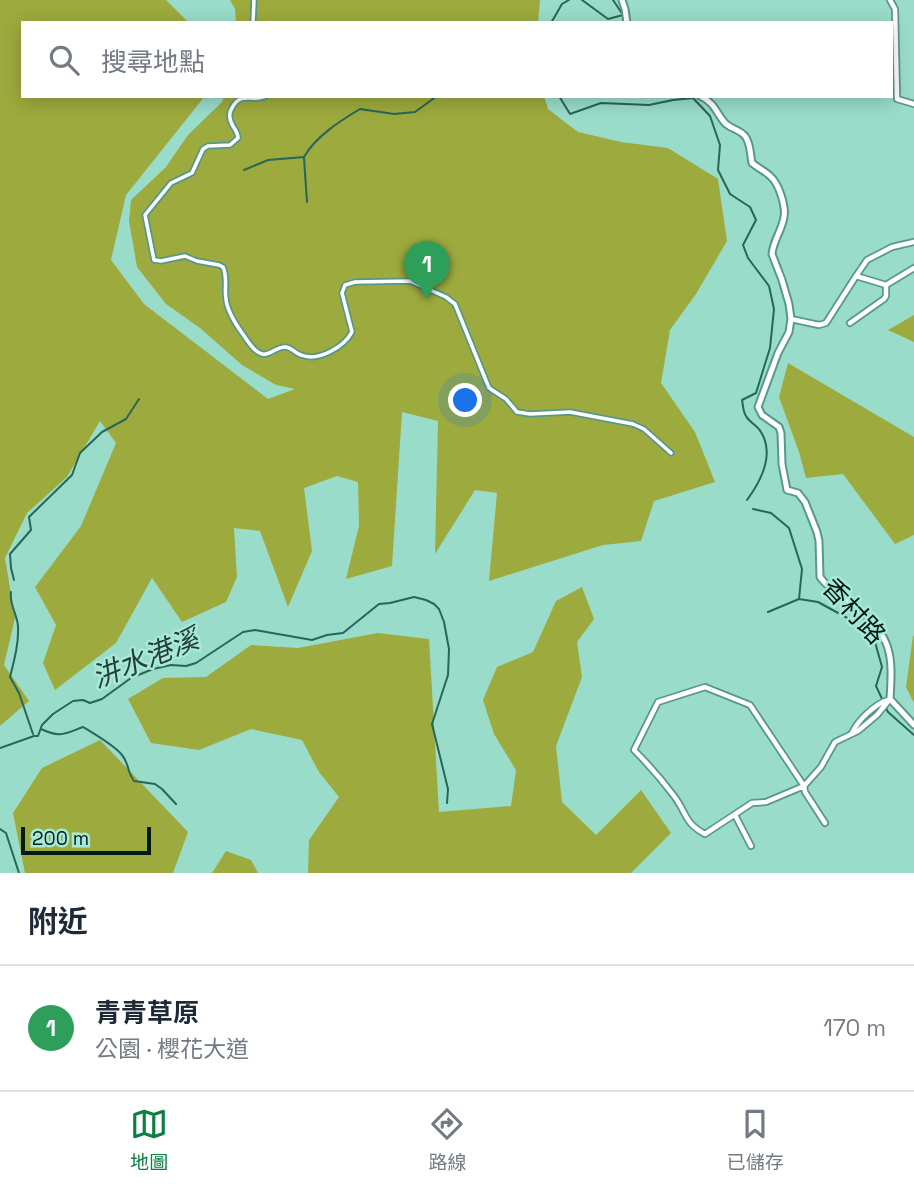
<!DOCTYPE html>
<html lang="zh-TW">
<meta charset="utf-8">
<style>
body{margin:0;font-family:"Space Grotesk","Noto Sans TC",sans-serif;background:#f6f6f7;color:#1f2937}
.scale{position:absolute;left:21px;bottom:18px;width:130px;box-sizing:border-box;padding-left:7px;border:4px solid #011a15;border-top:0;font-size:19px;line-height:24px;white-space:nowrap;color:#011a15;-webkit-text-stroke:5px #a7e9d7;paint-order:stroke}
.you{position:absolute;left:466px;top:401px;width:24px;height:24px;margin:-18px;border:5px solid #fff;border-radius:50%;background:#1a73e8;box-shadow:0 0 0 10px #1a73e833}
.badge{display:grid;place-items:center;width:46px;height:46px;border-radius:50%;background:#0b8043;color:#fff;font-size:23px;font-weight:700}
.pin{position:absolute;translate:-50% -58px;filter:drop-shadow(0 2px 4px #0008)}
.pin::after{content:'';position:absolute;top:37px;width:24px;height:21px;background:inherit;clip-path:polygon(0 0,100% 0,50% 100%)}
.list{margin:0;padding:0;list-style:none}
h2{display:flex;justify-content:space-between;align-items:center;height:91px;margin:0;padding:0 28px;font-size:30px}
h2 small{font-size:23px;font-weight:400;color:#747a83}
.list li{display:grid;grid-template-columns:46px 1fr auto;gap:21px;align-items:center;box-sizing:border-box;height:126px;padding:0 28px;border-top:2px solid #e0e1e3}
.list b{display:block;font-size:26px;white-space:nowrap}
.list p{margin:0;font-size:23px;white-space:nowrap;color:#747a83}
.list em{font-size:23px;font-style:normal;color:#747a83}
.icon{flex:none;width:38px;height:38px;fill:none;stroke:currentColor;stroke-width:2;stroke-linecap:round;stroke-linejoin:round}
.map{position:relative;flex:none;width:914px;height:873px;overflow:hidden}
.search{position:absolute;background:#fff;box-shadow:0 4px 18px #0003;left:21px;right:21px;top:21px;height:77px;display:flex;align-items:center;gap:18px;box-sizing:border-box;padding:0 24px;border-radius:0px;color:#747a83;font-size:26px}
.sheet{height:217px;background:#fff}
nav{display:flex;justify-content:space-around;align-items:center;box-sizing:border-box;height:98px;border-top:2px solid #e0e1e3;background:#fff;font-size:19px;color:#747a83}
nav a{display:grid;justify-items:center;gap:4px}
nav .on{color:#0b8043}
.map>svg:first-child{display:block}
.green{fill:#9daa3d}
.lines{fill:none;stroke-linecap:round;stroke-linejoin:round}
.stream{stroke:#276658;stroke-width:2}
.pedestrian-casing{stroke:#589888;stroke-width:7}
.minor-casing{stroke:#589888;stroke-width:8}
.tertiary-casing{stroke:#589888;stroke-width:9}
.pedestrian{stroke:#fff;stroke-width:3.5}
.minor{stroke:#fff;stroke-width:4.5}
.tertiary{stroke:#fff;stroke-width:5}
.labels{text-anchor:middle;stroke-width:5;stroke-linejoin:round;paint-order:stroke}
.street-label{font-size:26px;fill:#011a15;stroke:#a7e9d7}
.water-label{font-size:28px;font-style:italic;fill:#243d36;stroke:#a7e9d7}
</style>
<div class="map">
<svg width="914" height="873" viewBox="0 0 914 873">
<rect width="100%" height="100%" fill="#9adcca"/>
<path class="green" d="M0 0H166L189 23H23V96H205L126 195 111 260 144 304 268 399 295 389 276 385 242 365 200 328 166 304 137 267 129 221 131 200 166 167 188 135 222 102 224 96H544L548 109 578 132 621 142 668 148 718 179 727 241 696 294 670 330 661 383 695 432 715 482 654 501 641 541 603 545 489 581 497 493 475 490 435 554 438 421 402 412 392 566 346 579 359 526 358 482 337 476 304 488 312 551 288 607 260 531 234 528 237 577 226 602 182 622 152 578 116 643 55 690 43 663 56 625 35 587 81 526 116 443 100 421 67 477 27 513 5 558 15 618 4 665 29 701 0 726Z
M230 0H540L538 23H236L235 9Z
M914 315V342L888 330Z
M788 363 914 437V535L895 544 843 474 806 478 799 452 779 397Z
M582 587 594 619 577 642 582 677 556 746 562 802 596 835 641 790 671 833 631 873H308L309 840 339 797 319 772 302 740 251 729 199 750 151 743 128 699 163 678 206 677 251 645 298 648 378 633 429 639 439 812 511 806 516 770 494 734 483 700 497 667 533 652 556 601Z
M913 636H914V703L906 687Z
M100 740 188 832 173 873H25L13 813 42 768Z
M226 851 251 860 258 873H212Z"/>
<g class="lines">
<path class="stream" d="M582 0 608 19 623 15 613 0
M551 23 562 4 569 0
M559 96 570 114 601 103 649 105 673 100 693 98 710 116 720 145 718 170 730 194 750 207 756 220 743 245 748 258 769 286 774 309 770 348 756 393 742 400C743 404 743 412 746 416 749 422 758 426 761 432 775 455 761 481 747 500
M304 158 307 202
M244 170 268 160 304 157C316 136 340 121 360 109L394 114 415 112 437 96
M753 509 771 513 789 528 802 569 799 599 818 602 851 620 875 642 882 667 876 686 883 701
M14 580 11 568 10 554 31 530 29 517 72 475 80 453 102 432 126 419 139 399
M11 592C9 604 17 614 18 626 19 643 14 661 10 677L19 693 33 734
M768 612 799 599
M885 706 888 712 914 735
M41 729C60 738 64 734 83 727 93 733 115 746 122 755 129 763 127 772 134 781L155 784 162 789 176 804
M0 748 34 736H38L42 725 53 714 73 701 83 700 90 703 102 699 131 678 153 669 171 665 186 666 196 663 243 632 255 630 312 640 327 635 343 633 379 604 390 603 414 597 426 600 434 604 439 609 444 622 449 649 448 675 432 724 448 789 447 803
M0 829 6 833 19 873"/>
<defs>
<path id="pedestrian" d="M253 23 254 0
M266 96C252 103 241 90 232 108 230 111 229 114 230 118 231 127 238 130 238 138L230 145 208 146 203 149 192 173 171 183 145 215 154 260 161 261 185 256 197 261 219 265 223 267C228 278 224 288 226 299 227 311 235 323 242 333 247 340 256 356 266 354 273 353 278 346 286 347 292 348 295 353 301 355 318 362 344 347 352 332L342 293 345 285 355 282 410 281 446 297 455 304 489 388 506 399 517 412 530 414 570 412 633 424 644 429 671 453"/>
<path id="minor" d="M890 0 895 9 897 99 914 104
M856 276 867 260 892 247 914 242
M791 319 819 325 826 323 856 276 886 285 914 268
M850 323 884 299 886 296V285
M852 733C858 720 875 704 888 700
M735 815 751 846
M825 823 805 792 804 786 750 705 705 687 658 702 634 750C649 765 662 780 674 796 687 813 684 823 705 834L752 803 766 802 804 786 821 767 835 742 858 731 877 715 890 699"/>
<path id="tertiary" d="M622 0 625 9 627 23
M700 96C716 103 716 114 726 124 732 129 740 130 745 136 751 144 750 154 752 163 758 168 765 171 770 176 779 183 786 207 784 217 782 230 773 241 772 254L782 280 789 304 791 319 789 332 778 353 758 407 762 415 779 427 781 433 782 464 787 490 798 493 805 502 817 532 819 541 820 577C829 590 843 596 855 606 892 637 893 653 890 699L914 725"/>
</defs>
<use href="#pedestrian" class="pedestrian-casing"/>
<use href="#minor" class="minor-casing"/>
<use href="#tertiary" class="tertiary-casing"/>
<use href="#pedestrian" class="pedestrian"/>
<use href="#minor" class="minor"/>
<use href="#tertiary" class="tertiary"/>
</g>
<g class="labels">
<g class="street-label">
<text transform="translate(854 611) rotate(47)" y="9">香村路</text>
</g>
<g class="water-label">
<text transform="translate(145 658) rotate(-22)" y="10">汫水港溪</text>
</g>
</g>
</svg>
<div class="scale">200 m</div>
<div class="you"></div>
<div class="pin badge" style="left:427px;top:299px;background:#2e9e5b">1</div>
<div class="search"><svg class="icon" aria-label="search" viewBox="0 0 24 24"><circle cx="10" cy="10" r="6"/><path d="M15 15l6 6"/></svg>搜尋地點</div>
</div>
<section class="sheet">
<h2>附近<small></small></h2>
<ul class="list">
<li><span class="badge" style="background:#2e9e5b">1</span><div><b>青青草原</b><p>公園 · 櫻花大道</p></div><em>170 m</em></li>
</ul>
</section>
<nav>
<a class="on"><svg class="icon" aria-label="map" viewBox="0 0 24 24"><path d="M3 6l6-2 6 2 6-2v14l-6 2-6-2-6 2zM9 4v14M15 6v14"/></svg>地圖</a>
<a><svg class="icon" aria-label="directions" viewBox="0 0 24 24"><path d="M12 3l9 9-9 9-9-9zM9 14v-3h6M13 9l2 2-2 2"/></svg>路線</a>
<a><svg class="icon" aria-label="saved" viewBox="0 0 24 24"><path d="M7 4h10v16l-5-4-5 4z"/></svg>已儲存</a>
</nav>
